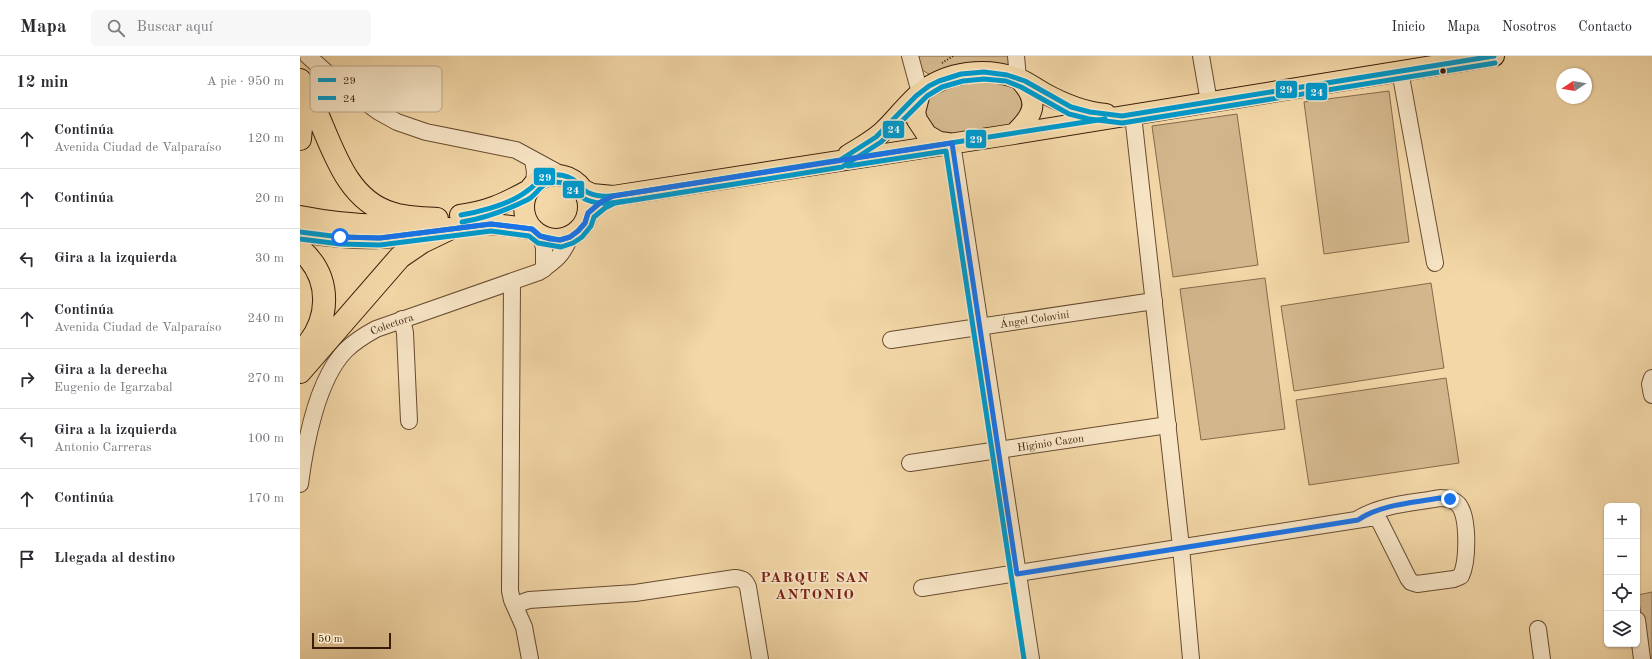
<!DOCTYPE html>
<html lang="es">
<meta charset="utf-8">
<style>
body{margin:0;font-family:"Old Standard TT",serif;background:#f7f7f7;color:#2b2b33}
.controls{position:absolute;right:12px;bottom:12px;display:grid;overflow:hidden;border-radius:6px;box-shadow:0 1px 3px #0004}
.controls button{width:36px;height:36px;display:grid;place-items:center;padding:0;border:0;border-bottom:1px solid #e1e1e2;background:#fff;color:#2b2b33;font:20px sans-serif}
.compass{position:absolute;left:1256px;top:12px;width:36px;height:36px;border-radius:50%;background:#fff;box-shadow:0 1px 3px #0004;rotate:258deg}
.scale{position:absolute;left:12px;bottom:10px;width:79px;box-sizing:border-box;padding-left:4px;border:2px solid #391c07;border-top:0;font-size:11px;line-height:14px;white-space:nowrap;color:#391c07;-webkit-text-stroke:3px #f7e5c6;paint-order:stroke}
.stop{position:absolute;width:12px;height:12px;margin:-9px;border:3px solid #1a73e8;border-radius:50%;background:#fff}
.stop.end{background:#1a73e8;border-color:#fff;box-shadow:0 1px 4px #0008}
.list{margin:0;padding:0;list-style:none}
h2{display:flex;justify-content:space-between;align-items:center;height:52px;margin:0;padding:0 16px;font-size:17px}
h2 small{font-size:13px;font-weight:400;color:#7c7c81}
.list li{display:grid;grid-template-columns:26px 1fr auto;gap:12px;align-items:center;box-sizing:border-box;height:60px;padding:0 16px;border-top:1px solid #e1e1e2}
.list b{display:block;font-size:15px;white-space:nowrap}
.list p{margin:0;font-size:13px;white-space:nowrap;color:#7c7c81}
.list em{font-size:13px;font-style:normal;color:#7c7c81}
.icon{flex:none;width:22px;height:22px;fill:none;stroke:currentColor;stroke-width:2;stroke-linecap:round;stroke-linejoin:round}
.map{position:relative;flex:none;width:1352px;height:603px;overflow:hidden}
header{display:flex;align-items:center;gap:24px;box-sizing:border-box;height:56px;padding:0 20px;background:#fff;border-bottom:1px solid #e1e1e2}
header strong{font-size:19px}
nav{display:flex;gap:22px;margin-inline-start:auto;font-size:14px}
.search{width:280px;height:36px;background:#f7f7f7;display:flex;align-items:center;gap:10px;box-sizing:border-box;padding:0 14px;border-radius:6px;color:#7c7c81;font-size:15px}
main{display:flex}
aside{flex:1;background:#fff}
.map>svg:first-child{display:block}
.green{fill:#d3b78c;stroke:#866a4a}
.lines{fill:none;stroke-linecap:round;stroke-linejoin:round}
.minor-casing{stroke:#684b2f;stroke-width:18}
.major-casing{stroke:#391c07;stroke-width:22}
.highway-casing{stroke:#391c07;stroke-width:24}
.path{stroke:#391c07;stroke-width:2;stroke-dasharray:1 2;stroke-linecap:butt}
.minor{stroke:#f7e5c6;stroke-width:16}
.major{stroke:#f3d7a7;stroke-width:20}
.highway{stroke:#f3d7a7;stroke-width:22}
.bus-1-casing{stroke:#f7e5c6;stroke-width:8}
.bus-2-casing{stroke:#f7e5c6;stroke-width:8}
.bus-1{stroke:#0099cb;stroke-width:5}
.bus-2{stroke:#0099cb;stroke-width:5}
.route{stroke:#1a73e8;stroke-width:5}
.bus-dot{fill:#391c07;stroke:#f7e5c6;stroke-width:1.5}
.labels{text-anchor:middle;stroke-width:3.5;stroke-linejoin:round;paint-order:stroke}
.street-label{font-size:11px;fill:#391c07;stroke:#f7e5c6}
.district-label{font-size:15px;font-weight:bold;letter-spacing:1px;fill:#7a1f14;stroke:#f7e5c6}
.key{fill:#f7e5c6;stroke:#bea98d;stroke-width:1}
.key-label{font-size:11px;fill:#391c07}
.line-badge{stroke:#f7e5c6;stroke-width:1.5}
.badge-label{font-size:11px;text-anchor:middle;font-weight:bold;fill:#fff}
</style>
<header>
<strong>Mapa</strong>
<div class="search"><svg class="icon" aria-label="search" viewBox="0 0 24 24"><circle cx="10" cy="10" r="6"/><path d="M15 15l6 6"/></svg>Buscar aquí</div>
<nav><a>Inicio</a><a>Mapa</a><a>Nosotros</a><a>Contacto</a></nav>
</header>
<main>
<aside>
<h2>12 min<small>A pie · 950 m</small></h2>
<ul class="list">
<li><svg class="icon" aria-label="ahead" viewBox="0 0 24 24"><path d="M12 20V5M6 11l6-6 6 6"/></svg><div><b>Continúa</b><p>Avenida Ciudad de Valparaíso</p></div><em>120 m</em></li>
<li><svg class="icon" aria-label="ahead" viewBox="0 0 24 24"><path d="M12 20V5M6 11l6-6 6 6"/></svg><div><b>Continúa</b></div><em>20 m</em></li>
<li><svg class="icon" aria-label="left" viewBox="0 0 24 24"><path d="M17 20v-9H6M10 6l-5 5 5 5"/></svg><div><b>Gira a la izquierda</b></div><em>30 m</em></li>
<li><svg class="icon" aria-label="ahead" viewBox="0 0 24 24"><path d="M12 20V5M6 11l6-6 6 6"/></svg><div><b>Continúa</b><p>Avenida Ciudad de Valparaíso</p></div><em>240 m</em></li>
<li><svg class="icon" aria-label="right" viewBox="0 0 24 24"><path d="M7 20v-9h11M14 6l5 5-5 5"/></svg><div><b>Gira a la derecha</b><p>Eugenio de Igarzabal</p></div><em>270 m</em></li>
<li><svg class="icon" aria-label="left" viewBox="0 0 24 24"><path d="M17 20v-9H6M10 6l-5 5 5 5"/></svg><div><b>Gira a la izquierda</b><p>Antonio Carreras</p></div><em>100 m</em></li>
<li><svg class="icon" aria-label="ahead" viewBox="0 0 24 24"><path d="M12 20V5M6 11l6-6 6 6"/></svg><div><b>Continúa</b></div><em>170 m</em></li>
<li><svg class="icon" aria-label="arrive" viewBox="0 0 24 24"><path d="M6 21V4h12l-3 4 3 4H6"/></svg><div><b>Llegada al destino</b></div></li>
</ul>
</aside>
<div class="map">
<svg width="1352" height="603" viewBox="0 0 1352 603">
<rect width="100%" height="100%" fill="#f3d7a7"/>
<filter id="stains"><feTurbulence type="fractalNoise" baseFrequency=".005" numOctaves="4"/><feColorMatrix values="0 0 0 0 .2 0 0 0 0 .09 0 0 0 0 .02 0 0 0 .5 -.17"/></filter>
<radialGradient id="worn" r=".72"><stop offset=".6" stop-color="#630" stop-opacity="0"/><stop offset="1" stop-color="#630" stop-opacity=".3"/></radialGradient>
<path class="green" d="M617 0H709L710 9 706 12 674 6 658 9 632 20 622 14Z
M678 24C703 28 730 27 719 63L707 70 646 80 627 71 623 51 628 43 636 34Z
M1089 35 1109 186 1024 198 1004 46Z
M937 58 958 209 873 221 852 70Z
M965 222 985 373 901 384 880 233Z
M1131 227 1144 312 994 335 981 250Z
M1146 322 1159 407 1009 429 996 344Z
M1352 536V603H1348L1338 539Z"/>
<g class="lines">
<defs>
<g id="minor">
<path d="M8 0 37 26 79 56 97 66 126 76 216 94 262 119"/>
<path d="M610 0 620 37"/>
<path d="M716 0 718 22"/>
<path d="M901 0 909 46"/>
<path d="M1100 15 1135 207"/>
<path d="M833 59 881 491 891 603"/>
<path d="M652 87 731 603"/>
<path d="M233 104 235 116 234 127"/>
<path d="M240 180 244 191V213"/>
<path d="M212 226 210 535 212 544 224 571 230 603"/>
<path d="M102 263 105 277 109 365"/>
<path id="s1" d="M591 284 854 245"/>
<path d="M1352 322 1350 328 1352 339"/>
<path id="s2" d="M610 407 868 369"/>
<path id="s3" d="M0 428C5 389 17 323 46 294 55 285 65 279 76 273L239 216C256 204 262 200 270 181"/>
<path d="M622 532 1069 462H1076L1080 466 1108 522 1111 526 1117 528 1154 523 1161 520C1168 505 1169 460 1158 448 1153 443 1147 442 1140 442 1113 447 1082 448 1058 463"/>
<path d="M215 549 229 544 335 537 435 522C443 523 445 524 448 531L460 603"/>
<path d="M1337 564 1342 603"/>
<path d="M1238 573 1242 603"/>
</g>
<path id="major" d="M620 37 615 56 617 64 627 79 639 86 648 87
M714 78C733 60 741 46 720 24
M548 99C559 92 571 86 581 77 595 65 606 48 621 36 648 15 686 11 717 22 726 25 735 32 744 37 764 48 783 56 806 58
M224 151a32 32 0 1 1 64 0a32 32 0 1 1-64 0Z
M284 134 292 138 313 140 714 78 1194 0
M160 159C188 155 203 148 227 135
M0 160C36 167 72 171 109 167
M0 176C26 180 53 183 80 182 113 181 146 172 180 168 197 167 215 171 232 173"/>
<path id="highway" d="M0 24C28 66 36 141 91 157 105 162 122 162 137 163
M0 54 1 72 0 83
M0 193C33 222 31 266 1 296
M0 316 100 201 122 186 149 173"/>
</defs>
<use href="#minor" class="minor-casing"/>
<use href="#major" class="major-casing"/>
<use href="#highway" class="highway-casing"/>
<path class="path" d="M642 7 653 0"/>
<use href="#minor" class="minor"/>
<use href="#major" class="major"/>
<use href="#highway" class="highway"/>
<defs>
<path id="bus-1" d="M547 103 805 63
M161 159C183 155 209 149 227 135 237 129 239 120 252 119 261 118 271 121 278 127 282 131 284 135 289 137 302 143 318 139 332 137
M0 176 40 181 80 182 191 168 232 173 240 180 260 184 270 181 278 175 285 167 288 157 301 146 313 140 540 104 576 81 616 40 629 30 639 25 661 18 684 16 707 19 725 25 771 51 790 56 822 60 1194 0"/>
<path id="bus-2" d="M548 110 646 95 724 603
M162 166C186 162 207 154 229 143 238 137 241 127 253 126 272 125 273 138 287 144 302 150 318 146 333 144
M0 183 40 188 80 189 191 175 229 180 238 187 261 191 273 187 282 181 291 170 294 161 305 152 315 147 542 111 581 86 627 40 642 31 663 25 684 23 706 25 721 31 769 58 789 63 822 67 1195 7"/>
</defs>
<use href="#bus-1" class="bus-1-casing"/>
<use href="#bus-2" class="bus-2-casing"/>
<use href="#bus-1" class="bus-1"/>
<use href="#bus-2" class="bus-2"/>
</g>
<g class="lines">
<path class="route" d="M40 181 80 182 191 168 232 173 240 180 250 183 260 184 270 181 278 175 285 167 288 157 301 146 313 140 652 87 717 518 1058 464C1081 448 1113 447 1140 442L1150 443"/>
</g>
<circle class="bus-dot" cx="1143" cy="15" r="3.5"/>
<g class="labels">
<g class="street-label">
<text dy="4" stroke="none"><textPath href="#s1" startOffset="145">Ángel Colovini</textPath></text>
<text dy="4" stroke="none"><textPath href="#s3" startOffset="197">Colectora</textPath></text>
<text dy="4" stroke="none"><textPath href="#s2" startOffset="142">Higinio Cazon</textPath></text>
</g>
<g class="district-label">
<text x="515" y="526">PARQUE SAN<tspan x="515" dy="17">ANTONIO</tspan></text>
</g>
</g>
<rect x="10" y="10" width="132" height="46" rx="6" class="key"/>
<rect x="18" y="22" width="18" height="4" fill="#0099cb"/>
<rect x="18" y="40" width="18" height="4" fill="#0099cb"/>
<g class="key-label">
<text x="43" y="28">29</text>
<text x="43" y="46">24</text>
</g>
<g class="line-badge">
<rect x="975" y="24" width="23" height="19" rx="4" fill="#0099cb"/>
<rect x="1005" y="26" width="23" height="19" rx="4" fill="#0099cb"/>
<rect x="582" y="64" width="23" height="19" rx="4" fill="#0099cb"/>
<rect x="665" y="73" width="22" height="20" rx="4" fill="#0099cb"/>
<rect x="233" y="111" width="23" height="19" rx="4" fill="#0099cb"/>
<rect x="262" y="124" width="23" height="19" rx="4" fill="#0099cb"/>
</g>
<g class="badge-label">
<text x="986" y="37">29</text>
<text x="1017" y="40">24</text>
<text x="594" y="77">24</text>
<text x="676" y="87">29</text>
<text x="245" y="125">29</text>
<text x="273" y="138">24</text>
</g>
<rect width="100%" height="100%" filter="url(#stains)"/>
<rect width="100%" height="100%" fill="url(#worn)"/>
</svg>
<div class="controls">
<button>+</button>
<button>−</button>
<button><svg class="icon" aria-label="locate" viewBox="0 0 24 24"><circle cx="12" cy="12" r="6"/><path d="M12 2v4M12 18v4M2 12h4M18 12h4"/></svg></button>
<button><svg class="icon" aria-label="layers" viewBox="0 0 24 24"><path d="M12 4l9 5-9 5-9-5zM3 14l9 5 9-5"/></svg></button>
</div>
<svg class="compass" viewBox="-18 -18 36 36"><path d="M0-13l5 13h-10z" fill="#e53935"/><path d="M0 13l5-13h-10z" fill="#7c7c81"/></svg>
<div class="scale">50 m</div>
<div class="stop" style="left:40px;top:181px"></div>
<div class="stop end" style="left:1150px;top:443px"></div>
</div>
</main>
